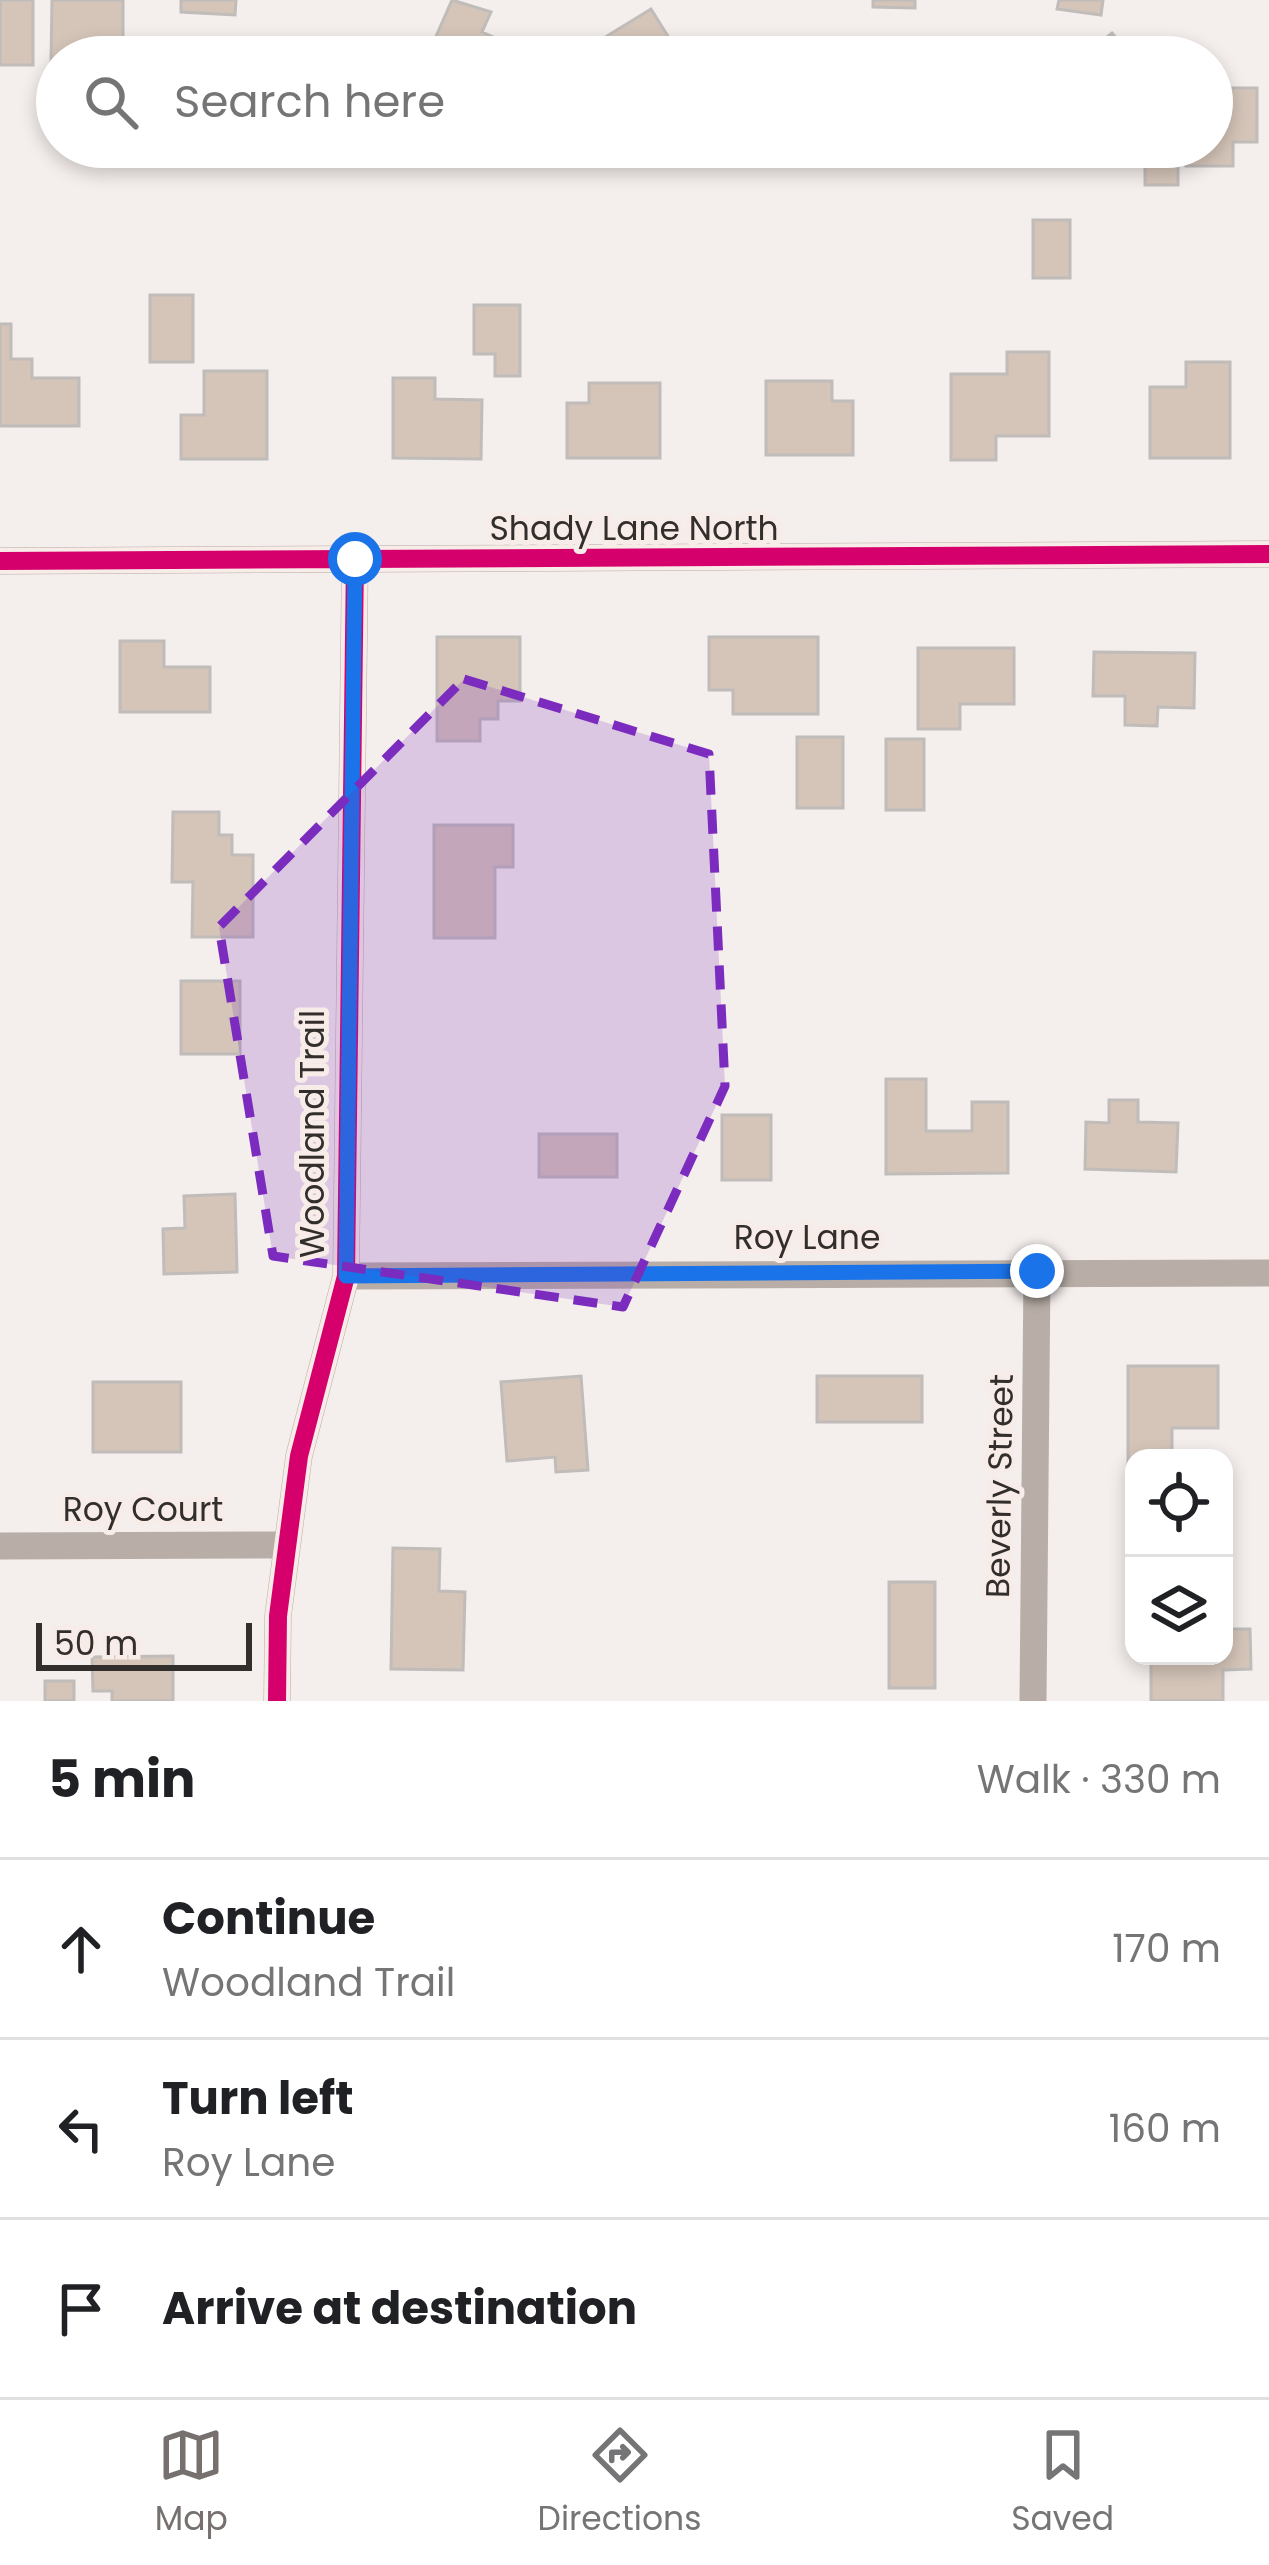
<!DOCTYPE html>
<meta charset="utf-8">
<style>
body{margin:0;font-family:Poppins,sans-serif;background:#f6f6f6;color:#202124}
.controls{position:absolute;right:36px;bottom:36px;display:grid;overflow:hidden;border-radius:24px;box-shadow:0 6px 18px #0003}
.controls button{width:108px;height:108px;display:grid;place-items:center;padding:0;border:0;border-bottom:3px solid #e0e0e0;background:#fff;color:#202124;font:60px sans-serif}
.scale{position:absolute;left:36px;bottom:30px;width:216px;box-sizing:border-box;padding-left:12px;border:6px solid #322e2c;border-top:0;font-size:33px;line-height:42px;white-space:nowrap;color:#322e2c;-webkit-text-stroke:9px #f8ece8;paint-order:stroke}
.stop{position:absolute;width:36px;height:36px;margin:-27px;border:9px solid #1a73e8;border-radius:50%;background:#fff}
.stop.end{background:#1a73e8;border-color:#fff;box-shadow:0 3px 12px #0008}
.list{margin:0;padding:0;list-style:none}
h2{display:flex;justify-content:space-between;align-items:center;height:156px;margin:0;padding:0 48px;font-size:51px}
h2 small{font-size:39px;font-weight:400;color:#757577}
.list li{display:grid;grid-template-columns:78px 1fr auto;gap:36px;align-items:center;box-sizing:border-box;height:180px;padding:0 48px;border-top:3px solid #e0e0e0}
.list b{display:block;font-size:45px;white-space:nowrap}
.list p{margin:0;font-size:39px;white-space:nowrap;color:#757577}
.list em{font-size:39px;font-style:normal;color:#757577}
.icon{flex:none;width:66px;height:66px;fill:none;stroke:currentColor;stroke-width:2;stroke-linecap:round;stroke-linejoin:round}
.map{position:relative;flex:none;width:1269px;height:1701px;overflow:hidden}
.search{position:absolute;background:#fff;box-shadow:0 6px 18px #0003;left:36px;right:36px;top:36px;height:132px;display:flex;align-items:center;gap:30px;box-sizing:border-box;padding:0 42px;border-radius:66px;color:#757577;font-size:45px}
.sheet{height:696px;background:#fff}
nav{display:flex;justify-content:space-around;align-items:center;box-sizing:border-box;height:168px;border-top:3px solid #e0e0e0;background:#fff;font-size:33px;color:#757577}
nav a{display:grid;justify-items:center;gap:6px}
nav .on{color:#76716f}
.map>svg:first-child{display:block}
.building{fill:#d5c5b9;stroke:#c0bcba;stroke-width:3}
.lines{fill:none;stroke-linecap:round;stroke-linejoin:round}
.street{stroke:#b8aea7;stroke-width:27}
.cycleway-casing{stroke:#f8ece8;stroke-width:26}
.cycleway{stroke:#d6006c;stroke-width:18}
.route{stroke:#1a73e8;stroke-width:15}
.marked{fill:#7b2cbf;fill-opacity:0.2;stroke:#7b2cbf;stroke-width:9;stroke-dasharray:24 15;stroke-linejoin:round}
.labels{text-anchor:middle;stroke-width:10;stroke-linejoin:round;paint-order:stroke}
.street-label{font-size:33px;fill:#322e2c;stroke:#f8ece8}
</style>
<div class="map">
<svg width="1269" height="1701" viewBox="0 0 1269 1701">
<rect width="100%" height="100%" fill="#f4eeec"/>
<path class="building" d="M0 0H33V65H0Z
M52 0H123V57L51 61Z
M181 0H236L235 15 181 12Z
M452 0 491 12 482 32 509 44 503 57H427Z
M873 0H915V8L873 7Z
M1059 0H1103L1101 15 1057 9Z
M651 9 681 57H601L594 44Z
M1112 33 1131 57H1081Z
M876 40 893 57H859Z
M1212 88H1257V142H1233V166H1186V147H1212Z
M354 147H420L359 165Z
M725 147H777V153Z
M835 147H873L854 166Z
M1145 147H1178V185H1145Z
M1033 220H1070V278H1033Z
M150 295H193V362H150Z
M474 305H520V376H495V354H474Z
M0 324H11V359H32V378H79V426H0Z
M1007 352H1049V436H996V460H951V374H1007Z
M1186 362H1230V458H1150V387H1186Z
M204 371H267V459H181V415H204Z
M393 378H435V399L482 400 481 459 393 458Z
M766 381H832V401H853V455H766Z
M589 383H660V458H567V403H589Z
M437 637H520V701H498V719H480V741H437Z
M709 637H818V714H733V690H709Z
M120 641H164V667H210V712H120Z
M918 648H1014V704H960V729H918Z
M1094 652 1195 653 1194 708 1158 707 1157 726 1125 725V696H1093Z
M797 737H843V808H797Z
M886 739H924V810H886Z
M173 812H219V835H232V855H253V937H192L193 882H172Z
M434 825H513V867H495V938H434Z
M181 981H240V1054H181Z
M886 1079H926V1131H972V1102H1008V1173L886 1174Z
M1109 1100H1138V1122L1178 1123 1176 1172 1085 1169 1086 1122 1109 1123Z
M722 1115H771V1180H722Z
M539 1134H617V1177H539Z
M235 1194 237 1272 164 1274 163 1229 185 1228 184 1196Z
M1128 1366H1218V1428H1172V1458H1134V1470H1128Z
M581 1376 588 1470 556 1472 555 1457 507 1461 501 1382Z
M817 1376H922V1422H817Z
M93 1382H181V1452H93Z
M393 1548 440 1549 439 1591 465 1592 463 1670 391 1669Z
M889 1582H935V1688H889Z
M1224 1629H1250L1251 1669 1223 1670V1701H1151V1656H1224Z
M173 1656V1701H112V1691H93L92 1657Z
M45 1681H74V1701H45Z"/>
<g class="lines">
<path class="street" d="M0 561 1269 554
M346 1276 1269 1273
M0 1546 287 1545
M277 1701 278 1616 299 1456 346 1276 355 559
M1033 1701 1037 1271"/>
<defs>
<path id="cycleway" d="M0 561 1269 554
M277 1701 278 1616 299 1456 346 1276 355 559"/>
</defs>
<use href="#cycleway" class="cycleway-casing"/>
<use href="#cycleway" class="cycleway"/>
</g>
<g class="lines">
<path class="route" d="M355 559 346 1276 1037 1271"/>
</g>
<path class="marked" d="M464 679 709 754 725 1086 623 1307 273 1256 219 927Z"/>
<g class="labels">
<g class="street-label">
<text x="634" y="540">Shady Lane North</text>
<text transform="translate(312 1134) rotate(-90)" y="12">Woodland Trail</text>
<text x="807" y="1249">Roy Lane</text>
<text transform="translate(999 1486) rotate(-89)" y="12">Beverly Street</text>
<text x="143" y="1521">Roy Court</text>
</g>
</g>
</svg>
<div class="controls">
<button><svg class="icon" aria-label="locate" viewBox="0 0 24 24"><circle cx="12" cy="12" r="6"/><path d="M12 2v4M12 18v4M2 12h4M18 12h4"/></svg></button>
<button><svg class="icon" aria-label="layers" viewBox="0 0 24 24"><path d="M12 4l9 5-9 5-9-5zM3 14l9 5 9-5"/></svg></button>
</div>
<div class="scale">50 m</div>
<div class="stop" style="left:355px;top:559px"></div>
<div class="stop end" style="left:1037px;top:1271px"></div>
<div class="search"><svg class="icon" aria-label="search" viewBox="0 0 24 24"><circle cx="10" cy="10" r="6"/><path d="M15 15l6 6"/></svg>Search here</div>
</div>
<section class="sheet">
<h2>5 min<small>Walk · 330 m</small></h2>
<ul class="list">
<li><svg class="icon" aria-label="ahead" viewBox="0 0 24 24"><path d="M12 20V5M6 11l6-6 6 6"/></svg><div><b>Continue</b><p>Woodland Trail</p></div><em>170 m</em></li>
<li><svg class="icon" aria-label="left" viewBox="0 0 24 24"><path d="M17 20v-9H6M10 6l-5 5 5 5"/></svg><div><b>Turn left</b><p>Roy Lane</p></div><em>160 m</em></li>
<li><svg class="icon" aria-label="arrive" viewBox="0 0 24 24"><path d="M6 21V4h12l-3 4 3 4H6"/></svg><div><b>Arrive at destination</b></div></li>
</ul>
</section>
<nav>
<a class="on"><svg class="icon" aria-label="map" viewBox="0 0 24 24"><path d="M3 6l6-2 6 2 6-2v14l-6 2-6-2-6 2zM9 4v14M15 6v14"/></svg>Map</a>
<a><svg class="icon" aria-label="directions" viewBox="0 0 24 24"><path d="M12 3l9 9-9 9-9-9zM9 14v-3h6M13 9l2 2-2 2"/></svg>Directions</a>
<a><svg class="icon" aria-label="saved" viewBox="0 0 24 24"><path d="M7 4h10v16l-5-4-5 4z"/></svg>Saved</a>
</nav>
